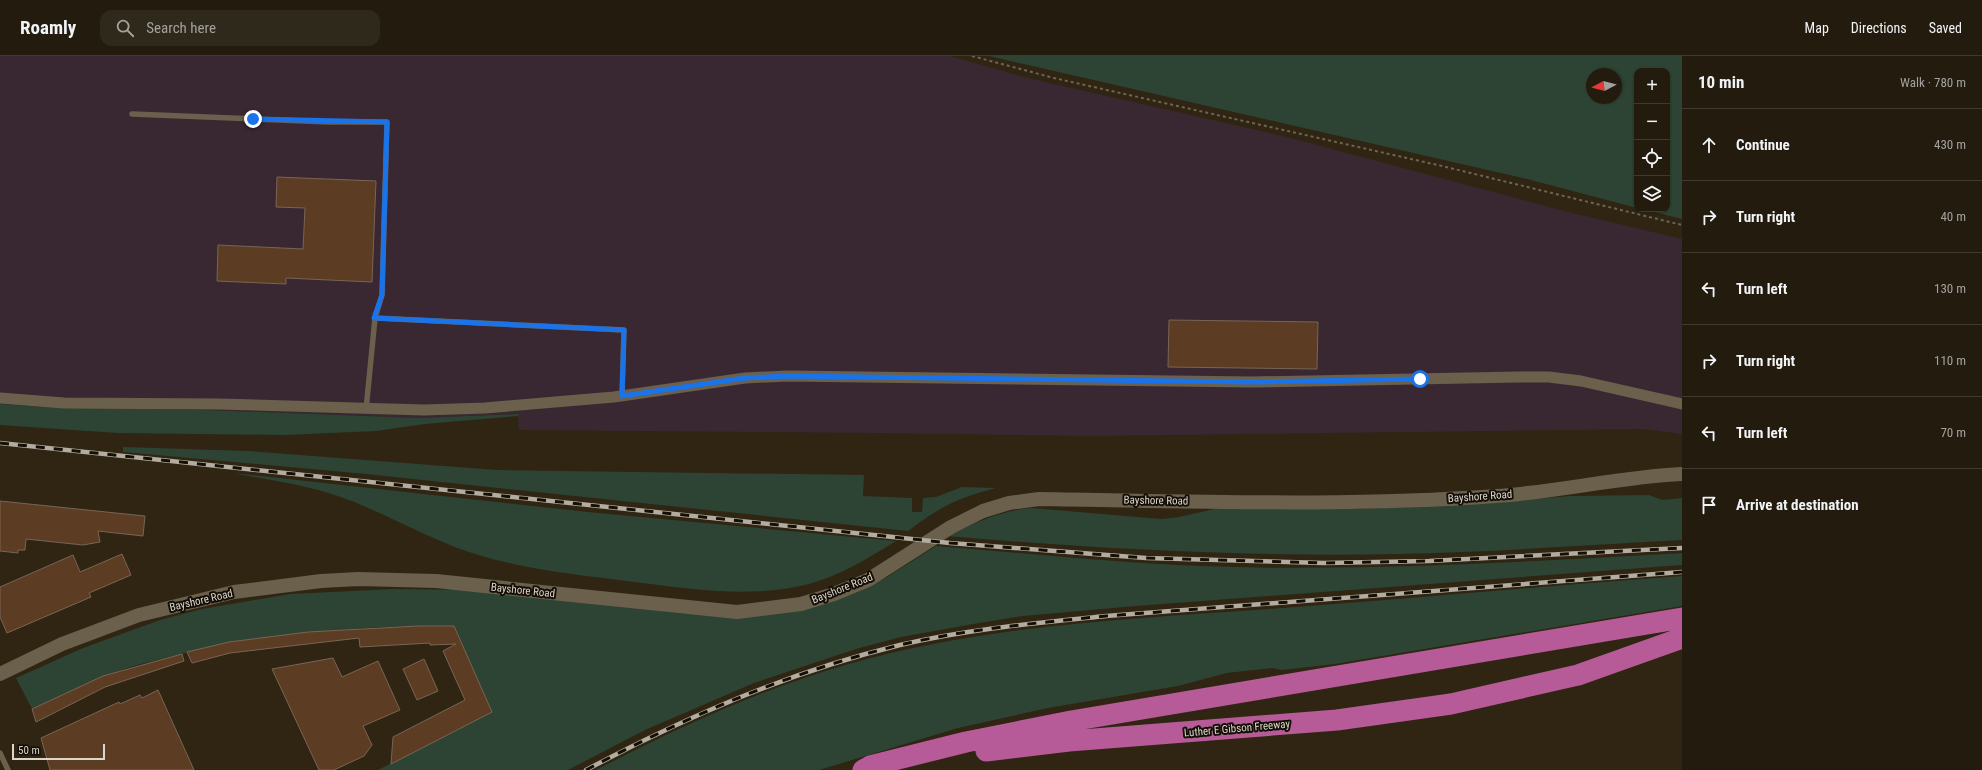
<!DOCTYPE html>
<meta charset="utf-8">
<style>
body{margin:0;font-family:"Roboto Condensed",sans-serif;background:#2f291c;color:#f1f3f6}
.controls{position:absolute;right:12px;top:12px;display:grid;overflow:hidden;border-radius:8px;box-shadow:0 1px 3px #0004}
.controls button{width:36px;height:36px;display:grid;place-items:center;padding:0;border:0;border-bottom:1px solid #403a2e;background:#231c0e;color:#f1f3f6;font:20px sans-serif}
.compass{position:absolute;left:1586px;top:12px;width:36px;height:36px;border-radius:50%;background:#231c0e;box-shadow:0 1px 3px #0004;rotate:263deg}
.scale{position:absolute;left:12px;bottom:10px;width:93px;box-sizing:border-box;padding-left:4px;border:2px solid #dcd5ca;border-top:0;font-size:11px;line-height:14px;white-space:nowrap;color:#dcd5ca;-webkit-text-stroke:3px #130f07;paint-order:stroke}
.stop{position:absolute;width:12px;height:12px;margin:-9px;border:3px solid #1a73e8;border-radius:50%;background:#fff}
.stop.end{background:#1a73e8;border-color:#fff;box-shadow:0 1px 4px #0008}
.list{margin:0;padding:0;list-style:none}
h2{display:flex;justify-content:space-between;align-items:center;height:52px;margin:0;padding:0 16px;font-size:17px}
h2 small{font-size:13px;font-weight:400;color:#a3a19e}
.list li{display:grid;grid-template-columns:26px 1fr auto;gap:12px;align-items:center;box-sizing:border-box;height:72px;padding:0 16px;border-top:1px solid #403a2e}
.list b{display:block;font-size:15px;white-space:nowrap}
.list em{font-size:13px;font-style:normal;color:#a3a19e}
.icon{flex:none;width:22px;height:22px;fill:none;stroke:currentColor;stroke-width:2;stroke-linecap:round;stroke-linejoin:round}
.map{position:relative;flex:none;width:1682px;height:714px;overflow:hidden}
header{display:flex;align-items:center;gap:24px;box-sizing:border-box;height:56px;padding:0 20px;background:#231c0e;border-bottom:1px solid #403a2e}
header strong{font-size:19px}
nav{display:flex;gap:22px;margin-inline-start:auto;font-size:14px}
.search{width:280px;height:36px;background:#2f291c;display:flex;align-items:center;gap:10px;box-sizing:border-box;padding:0 14px;border-radius:12px;color:#a3a19e;font-size:15px}
main{display:flex}
aside{flex:1;background:#231c0e}
.map>svg:first-child{display:block}
.industrial{fill:#392832}
.green{fill:#2d4333;fill-rule:evenodd}
.building{fill:#5c3d23;stroke:#786555}
.lines{fill:none;stroke-linecap:round;stroke-linejoin:round}
.path{stroke:#6d6453;stroke-width:2;stroke-dasharray:3 3;stroke-linecap:butt}
.service{stroke:#6b604c;stroke-width:5.5}
.minor{stroke:#6b604c;stroke-width:11}
.tertiary{stroke:#6b604c;stroke-width:14}
.motorway{stroke:#b65b97;stroke-width:21}
.rail-casing{stroke:#b4ac9f;stroke-width:4.5}
.rail{stroke:#130f07;stroke-width:3;stroke-dasharray:9;stroke-linecap:butt}
.route{stroke:#1a73e8;stroke-width:5}
.labels{text-anchor:middle;stroke-width:4;stroke-linejoin:round;paint-order:stroke}
.street-label{font-size:11px;fill:#dcd5ca;stroke:#130f07}
</style>
<header>
<strong>Roamly</strong>
<div class="search"><svg class="icon" aria-label="search" viewBox="0 0 24 24"><circle cx="10" cy="10" r="6"/><path d="M15 15l6 6"/></svg>Search here</div>
<nav><a>Map</a><a>Directions</a><a>Saved</a></nav>
</header>
<main>
<div class="map">
<svg width="1682" height="714" viewBox="0 0 1682 714">
<rect width="100%" height="100%" fill="#2f2512"/>
<path class="industrial" d="M0 0H949L1032 23 1283 80 1564 155 1682 183V378L1642 373 1093 380 874 377 519 374 518 358 418 362 204 354 44 351 0 348Z"/>
<path class="green" d="M989 0H1682V163L1642 153H1667V15H1637V152L1527 123ZM1592 18H1616V42H1592Z
M0 348 44 351 204 354 418 362 519 358 518 360 425 368 376 375 286 379 117 377 0 369Z
M123 391 248 395 497 414 864 419 863 440 912 442V456H922L923 442 936 441 962 431 996 432C957 442 940 451 908 475L366 418 123 396Z
M233 417 588 456 896 485C867 503 838 521 805 529 746 543 685 532 626 525 578 519 529 514 482 500 432 486 387 457 338 440 304 428 268 424 233 417Z
M1649 439 1662 444 1682 442V484C1587 489 1493 496 1398 498 1247 501 1097 493 947 480 975 467 1001 454 1032 452L1161 463 1179 461 1214 453H1359L1490 447 1570 440Z
M936 490C1025 497 1113 507 1202 510 1362 516 1522 506 1682 497V509L1136 550 1023 560 979 567 901 581 856 593 754 627 645 674 568 714H378L492 656 454 570 383 571 308 576 229 586 137 609 103 620 32 653 16 622 83 592 160 564 202 553 290 538 393 533 475 534 687 558 849 539 887 521Z
M1682 520V550L1335 608 1282 614 1272 612 1227 617 1178 630 1048 652 958 672 819 714H596C677 672 761 633 849 608 986 569 1128 563 1269 553 1407 543 1544 530 1682 520Z"/>
<path class="building" d="M277 121 376 125 372 226 286 222V228L217 225 218 189 303 193 305 152 276 151Z
M1169 264 1318 266 1317 313 1168 311Z
M0 445 145 460 143 480 98 475 100 486 83 489 26 483 25 494H18V497L0 495Z
M122 498 131 519 89 537 91 541 7 577 0 561V531L73 499 80 516Z
M418 570H454L492 656 391 708 393 681 465 644 443 595 456 588 430 589V587L360 591 359 582 230 597 192 607 187 596 229 586 308 576Z
M182 598 184 605 105 631 36 666 32 653 103 620Z
M333 602 342 621 378 605 400 654 363 670 372 689 364 700 334 714H319L272 613Z
M424 603 438 635 417 644 403 613Z
M158 634 194 714H50L41 682 119 646 120 648 140 639 142 642Z"/>
<g class="lines">
<path class="path" d="M972 0 1054 22 1442 110 1682 169"/>
<path class="service" d="M132 58 329 66H387L382 239 375 262
M366 354 375 262 624 274 622 340
M0 697 8 714"/>
<path class="minor" d="M0 342 64 347 219 348 424 354 485 352 614 341 745 322 787 320 1252 326 1518 321H1549L1581 325 1682 348"/>
<path class="tertiary" d="M0 618 62 588 139 559 234 536 321 525 358 523 436 525 737 556 801 548 834 538 868 524 951 471 983 455 1009 447 1039 443C1191 445 1344 451 1496 440 1558 436 1619 421 1682 418"/>
<path class="motorway" d="M986 695 1069 685 1337 664 1451 648 1578 619 1682 582
M863 714 870 710 966 686 1071 665 1682 562"/>
<defs>
<path id="rail" d="M0 387 950 487 1146 502 1324 507 1429 505 1682 492
M586 714C686 661 789 616 900 589 967 573 1037 567 1106 560L1682 516"/>
</defs>
<use href="#rail" class="rail-casing"/>
<use href="#rail" class="rail"/>
</g>
<g class="lines">
<path class="route" d="M253 63 387 66 382 239 374 262 624 274 622 340 745 322 787 320 1252 326 1420 323"/>
</g>
<g class="labels">
<g class="street-label">
<text transform="translate(1480 440) rotate(-4)" y="4">Bayshore Road</text>
<text transform="translate(1156 444) rotate(1)" y="4">Bayshore Road</text>
<text transform="translate(842 532) rotate(-22)" y="4">Bayshore Road</text>
<text transform="translate(523 534) rotate(6)" y="4">Bayshore Road</text>
<text transform="translate(201 544) rotate(-13)" y="4">Bayshore Road</text>
<text transform="translate(1237 672) rotate(-5)" y="4">Luther E Gibson Freeway</text>
</g>
</g>
</svg>
<div class="controls">
<button>+</button>
<button>−</button>
<button><svg class="icon" aria-label="locate" viewBox="0 0 24 24"><circle cx="12" cy="12" r="6"/><path d="M12 2v4M12 18v4M2 12h4M18 12h4"/></svg></button>
<button><svg class="icon" aria-label="layers" viewBox="0 0 24 24"><path d="M12 4l9 5-9 5-9-5zM3 14l9 5 9-5"/></svg></button>
</div>
<svg class="compass" viewBox="-18 -18 36 36"><path d="M0-13l5 13h-10z" fill="#e53935"/><path d="M0 13l5-13h-10z" fill="#a3a19e"/></svg>
<div class="scale">50 m</div>
<div class="stop" style="left:1420px;top:323px"></div>
<div class="stop end" style="left:253px;top:63px"></div>
</div>
<aside>
<h2>10 min<small>Walk · 780 m</small></h2>
<ul class="list">
<li><svg class="icon" aria-label="ahead" viewBox="0 0 24 24"><path d="M12 20V5M6 11l6-6 6 6"/></svg><div><b>Continue</b></div><em>430 m</em></li>
<li><svg class="icon" aria-label="right" viewBox="0 0 24 24"><path d="M7 20v-9h11M14 6l5 5-5 5"/></svg><div><b>Turn right</b></div><em>40 m</em></li>
<li><svg class="icon" aria-label="left" viewBox="0 0 24 24"><path d="M17 20v-9H6M10 6l-5 5 5 5"/></svg><div><b>Turn left</b></div><em>130 m</em></li>
<li><svg class="icon" aria-label="right" viewBox="0 0 24 24"><path d="M7 20v-9h11M14 6l5 5-5 5"/></svg><div><b>Turn right</b></div><em>110 m</em></li>
<li><svg class="icon" aria-label="left" viewBox="0 0 24 24"><path d="M17 20v-9H6M10 6l-5 5 5 5"/></svg><div><b>Turn left</b></div><em>70 m</em></li>
<li><svg class="icon" aria-label="arrive" viewBox="0 0 24 24"><path d="M6 21V4h12l-3 4 3 4H6"/></svg><div><b>Arrive at destination</b></div></li>
</ul>
</aside>
</main>
